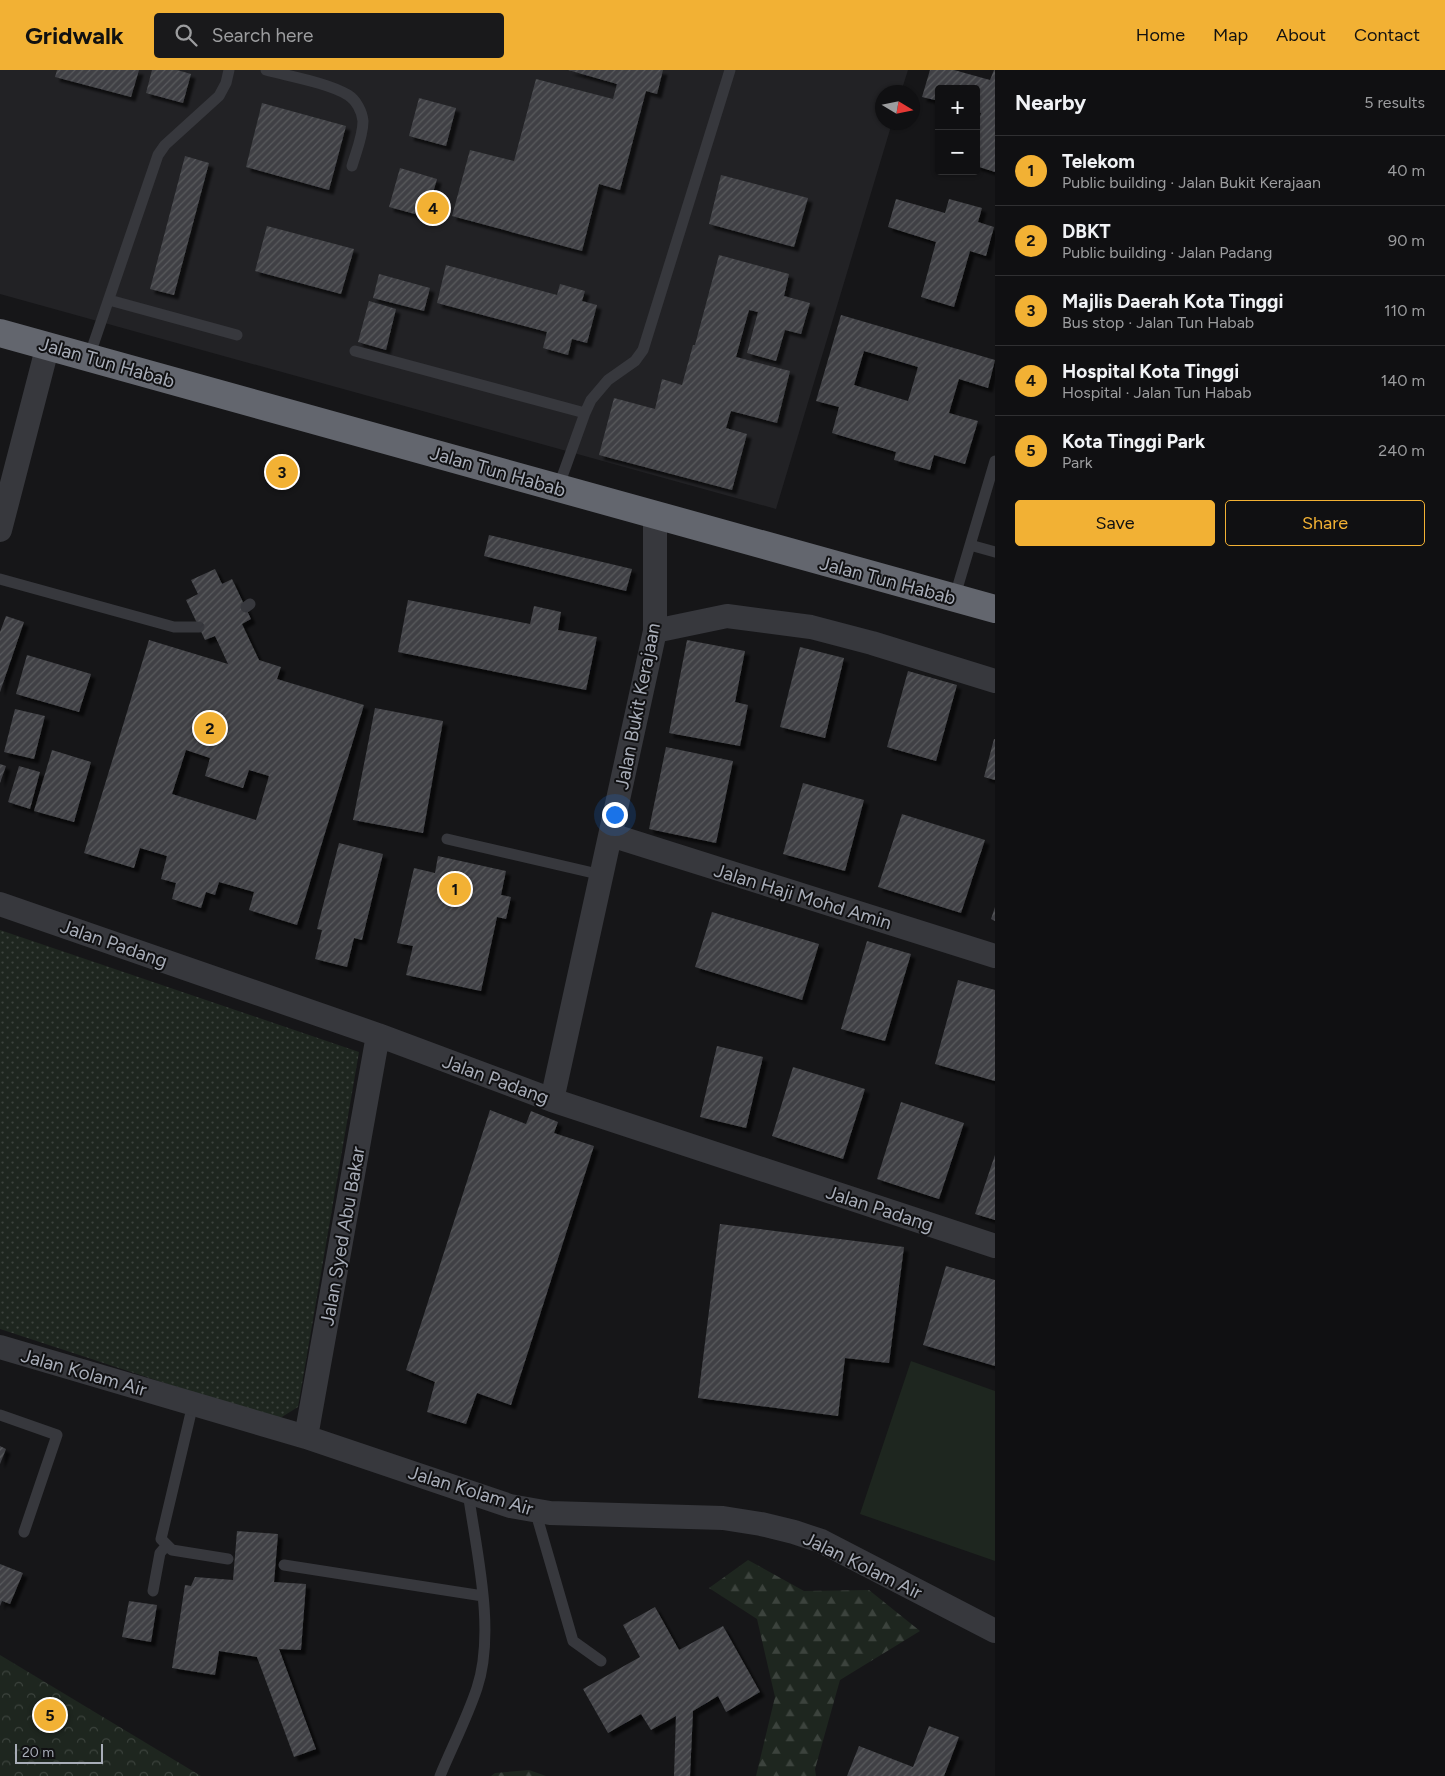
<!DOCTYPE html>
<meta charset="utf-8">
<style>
body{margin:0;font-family:Figtree,sans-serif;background:#19191b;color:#f1f3f6}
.controls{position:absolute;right:15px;top:15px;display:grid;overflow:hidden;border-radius:5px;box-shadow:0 1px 4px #0004}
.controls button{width:45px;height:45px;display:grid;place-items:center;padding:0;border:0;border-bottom:1px solid #303032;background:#101012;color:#f1f3f6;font:25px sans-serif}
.compass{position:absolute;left:875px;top:15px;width:45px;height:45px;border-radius:50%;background:#101012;box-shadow:0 1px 4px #0004;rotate:100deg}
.scale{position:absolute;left:15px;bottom:12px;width:88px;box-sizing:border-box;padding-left:5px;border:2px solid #a8adb8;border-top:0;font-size:14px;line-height:18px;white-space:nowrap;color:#a8adb8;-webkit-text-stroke:4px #111113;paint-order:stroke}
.you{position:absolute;left:614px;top:744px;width:18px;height:18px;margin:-12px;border:4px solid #fff;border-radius:50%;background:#1a73e8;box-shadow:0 0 0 8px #1a73e833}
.badge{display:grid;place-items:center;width:32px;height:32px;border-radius:50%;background:#f2b134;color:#111;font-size:16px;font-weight:700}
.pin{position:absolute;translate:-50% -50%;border:2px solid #fff;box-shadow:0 1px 5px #0006}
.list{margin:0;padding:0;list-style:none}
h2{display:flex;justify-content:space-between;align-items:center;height:65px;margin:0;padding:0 20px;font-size:21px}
h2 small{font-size:16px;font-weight:400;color:#9c9d9f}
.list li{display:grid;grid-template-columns:32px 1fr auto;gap:15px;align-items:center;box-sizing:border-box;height:70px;padding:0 20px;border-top:1px solid #303032}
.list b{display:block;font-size:19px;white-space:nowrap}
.list p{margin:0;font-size:16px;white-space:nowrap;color:#9c9d9f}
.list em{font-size:16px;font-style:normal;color:#9c9d9f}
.actions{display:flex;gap:10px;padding:15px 20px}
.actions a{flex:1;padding:11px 0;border:1px solid #f2b134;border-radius:5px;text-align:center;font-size:18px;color:#f2b134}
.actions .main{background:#f2b134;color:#111}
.icon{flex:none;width:28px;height:28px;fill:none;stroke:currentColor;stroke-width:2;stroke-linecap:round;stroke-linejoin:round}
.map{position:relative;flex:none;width:995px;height:1706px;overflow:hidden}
header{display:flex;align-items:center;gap:30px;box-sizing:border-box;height:70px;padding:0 25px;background:#f2b134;color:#111}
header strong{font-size:24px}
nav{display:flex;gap:28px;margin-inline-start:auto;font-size:18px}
.search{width:350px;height:45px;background:#19191b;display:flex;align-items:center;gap:12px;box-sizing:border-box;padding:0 18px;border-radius:5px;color:#9c9d9f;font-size:19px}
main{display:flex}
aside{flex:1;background:#101012}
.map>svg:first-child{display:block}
.built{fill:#222225}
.grass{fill:url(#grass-dots)}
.forest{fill:url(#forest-firs)}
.park{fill:url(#park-crowns)}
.garden{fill:#1e261f}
.building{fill:url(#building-hatch);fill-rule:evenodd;filter:url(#shadow)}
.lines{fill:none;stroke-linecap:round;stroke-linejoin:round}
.lane{stroke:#37383d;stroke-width:11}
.street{stroke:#37383d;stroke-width:24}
.highway{stroke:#63666e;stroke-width:28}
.labels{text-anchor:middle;stroke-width:4;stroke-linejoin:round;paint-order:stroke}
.street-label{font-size:19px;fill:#a8adb8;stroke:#111113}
</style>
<header>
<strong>Gridwalk</strong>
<div class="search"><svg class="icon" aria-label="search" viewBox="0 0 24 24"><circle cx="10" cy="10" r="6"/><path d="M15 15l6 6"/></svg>Search here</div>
<nav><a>Home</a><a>Map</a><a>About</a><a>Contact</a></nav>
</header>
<main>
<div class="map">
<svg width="995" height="1706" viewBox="0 0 995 1706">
<defs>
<pattern id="grass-dots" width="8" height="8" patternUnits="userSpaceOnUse" patternTransform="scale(1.25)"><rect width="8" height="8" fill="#1e261f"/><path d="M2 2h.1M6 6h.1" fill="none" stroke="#3c433d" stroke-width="1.8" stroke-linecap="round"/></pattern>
<pattern id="forest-firs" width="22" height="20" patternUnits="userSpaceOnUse" patternTransform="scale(1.25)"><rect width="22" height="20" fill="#1e261f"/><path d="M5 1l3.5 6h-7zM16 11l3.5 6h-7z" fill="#3c433d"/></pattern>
<pattern id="park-crowns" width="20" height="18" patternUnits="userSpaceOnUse" patternTransform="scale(1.25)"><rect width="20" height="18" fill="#1e261f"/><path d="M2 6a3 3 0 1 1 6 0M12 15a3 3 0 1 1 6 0" fill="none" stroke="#3c433d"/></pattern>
<pattern id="building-hatch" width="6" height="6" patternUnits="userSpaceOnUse" patternTransform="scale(1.25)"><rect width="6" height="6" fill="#404145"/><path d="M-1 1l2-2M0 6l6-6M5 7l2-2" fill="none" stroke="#595a5e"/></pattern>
<filter id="shadow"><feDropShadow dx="4.5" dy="4.5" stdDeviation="1" flood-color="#0009"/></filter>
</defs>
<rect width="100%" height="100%" fill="#161618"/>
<path class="built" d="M0 0H908L901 22H882V52L892 53 776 439 0 224Z"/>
<path class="grass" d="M0 860 359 982 298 1337 277 1350 0 1259Z"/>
<path class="forest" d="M748 1490 804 1521 869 1520 920 1561 840 1610 815 1699 816 1706H756L775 1627 757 1549 709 1518Z
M529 1700 546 1706H491L495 1703Z"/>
<path class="park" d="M0 1585 201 1706H0Z"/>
<path class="garden" d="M911 1291 995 1321V1491L860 1444Z"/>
<path class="building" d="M57 0H139L131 27 55 7Z
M152 0H177L191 4 183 33 146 23Z
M568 0H663L657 24 646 21 620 120 599 114 582 181 452 146 470 80 514 91 536 9 613 29 617 14Z
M930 0H954L990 10 994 0H995V102L976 96V60L981 43 976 42V19H939V31L922 27Z
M419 28 456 38 446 76 409 66Z
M262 33 346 56 329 120 246 97Z
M185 86 209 93 174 225 150 219Z
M400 98 437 109 426 147 389 137Z
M721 105 808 128 794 177 709 154Z
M896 129 945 143 949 129 982 138 978 152 994 157 986 186 970 181 954 237 921 227 936 172 888 157Z
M267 156 354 179 341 224 255 201Z
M719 185 789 204 784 226 810 233 801 264 785 260 776 291 747 283 758 242 749 240 736 287 790 301 777 353 731 341 726 358 747 364 732 420 599 385 614 328 655 339 662 309 682 315 693 275H695Z
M446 195 557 225 560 214 585 221 582 231 597 235 587 273 572 269 568 285 543 278 547 262 437 233Z
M379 204 430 218 424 241 373 228Z
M369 231 396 239 386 280 358 272Z
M841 245 995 290 988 318 959 309 949 343 978 351 965 394 934 385 930 400 894 390 896 382 832 363 839 337 816 331ZM864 281 918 297 908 331 854 315Z
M489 465 632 499 626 521 484 486Z
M215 499 222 514 232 509 251 549 242 554 259 590 281 597 277 609 364 635 297 855 249 840 254 822 219 812 215 825 206 822 201 838 172 829 176 813 161 809 167 786 140 778 134 798 84 783 149 570 228 594 215 566 205 570 186 530 198 524 191 510ZM186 680 210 688 205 706 243 718 249 700 269 706 256 750 172 724Z
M408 530 530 554 534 536 561 542 558 560 597 567 586 620 398 582Z
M6 546 24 552 0 622V562Z
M687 570 745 581 735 632 748 635 740 676 669 663Z
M800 577 844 588 825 668 780 657Z
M27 585 91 604 79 642 16 624Z
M908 601 957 615 936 691 887 677Z
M375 638 443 651 423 763 353 750Z
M15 639 45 646 34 689 4 682Z
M994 669H995V710L984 707Z
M666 677 733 691 716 773 649 759Z
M52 680 91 692 74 752 34 741Z
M0 694 6 696 0 713Z
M19 696 40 702 30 739 8 732Z
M803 713 864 730 845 801 783 784Z
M902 744 985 770 961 843 878 817Z
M339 773 383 784 362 870 354 868 347 897 315 889 322 860 317 859Z
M438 786 506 801 501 825 511 827 506 849 497 847 481 921 406 905 413 876 397 873 414 798 435 803Z
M995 837V851L991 849Z
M712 842 819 874 802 930 695 897Z
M867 871 911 884 885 971 841 959Z
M958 910 995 920V1011L935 994Z
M717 976 763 987 746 1058 700 1047Z
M793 997 865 1019 843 1089 772 1066Z
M901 1032 964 1053 939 1129 877 1109Z
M490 1040 526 1054 531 1041 558 1052 554 1063 594 1076 511 1335 477 1323 466 1354 427 1342 435 1312 406 1300Z
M995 1085V1150L975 1144Z
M720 1154 904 1177 889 1293 845 1288 838 1346 698 1328Z
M946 1196 995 1210V1296L923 1275Z
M0 1376 6 1379 0 1394Z
M237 1461 278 1464 274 1512 306 1514 301 1580 279 1579 316 1679 294 1687 257 1587 219 1581 215 1605 172 1598 185 1515 191 1516 195 1507 233 1510Z
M0 1494 23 1503 10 1534 2 1531 0 1536Z
M129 1531 157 1535 151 1572 122 1567Z
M655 1537 679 1580 723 1556 760 1622 726 1642 718 1626 693 1641 690 1706H674L676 1646 651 1660 641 1644 608 1663 583 1619 640 1587 623 1555Z
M929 1656 959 1667 944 1706H847L859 1676 913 1697Z"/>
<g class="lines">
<path class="lane" d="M266 0C288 6 329 13 348 25 356 30 362 41 363 51 363 66 356 82 352 96
M109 230 237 265
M355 281 585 343
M89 287 158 85 165 75 219 26 226 13 229 0
M558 418 585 343 591 330 608 310 635 291 643 280 730 0
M970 475 995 482
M0 509 174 557H199
M954 529 995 391
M246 537 250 534
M447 769 602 805
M193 1334 161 1469 172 1480 228 1489
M0 1345 57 1365 24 1462
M535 1440 573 1571 601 1591
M284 1495 483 1526
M153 1521 160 1483 167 1475
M440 1706C452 1677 467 1648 477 1618 496 1561 476 1480 468 1422"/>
<path class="street" d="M0 460 48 275
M655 561 727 546 811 557 872 573 995 611
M611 765 995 886
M0 834 378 965 552 1030 995 1176
M552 1030 655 561V445
M0 1277 306 1367 510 1436 550 1443 723 1448 761 1454 794 1462 821 1471 995 1561
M306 1367 378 965"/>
<path class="highway" d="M0 263 995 539"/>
</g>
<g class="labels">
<g class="street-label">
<text transform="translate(107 292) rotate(16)" y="7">Jalan Tun Habab</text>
<text transform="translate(498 401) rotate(16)" y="7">Jalan Tun Habab</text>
<text transform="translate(888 510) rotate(15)" y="7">Jalan Tun Habab</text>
<text transform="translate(637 636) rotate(-79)" y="7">Jalan Bukit Kerajaan</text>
<text transform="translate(803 826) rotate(17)" y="7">Jalan Haji Mohd Amin</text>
<text transform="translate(114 873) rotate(19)" y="7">Jalan Padang</text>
<text transform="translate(496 1009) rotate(20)" y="7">Jalan Padang</text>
<text transform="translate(880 1138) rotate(18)" y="7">Jalan Padang</text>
<text transform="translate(342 1166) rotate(-80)" y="7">Jalan Syed Abu Bakar</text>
<text transform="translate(84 1302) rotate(16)" y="7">Jalan Kolam Air</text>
<text transform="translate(471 1420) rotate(17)" y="7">Jalan Kolam Air</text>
<text transform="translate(863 1495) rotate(26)" y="7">Jalan Kolam Air</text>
</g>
</g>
</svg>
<div class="controls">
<button>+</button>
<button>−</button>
</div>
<svg class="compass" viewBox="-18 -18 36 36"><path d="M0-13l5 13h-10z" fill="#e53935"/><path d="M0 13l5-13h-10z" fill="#9c9d9f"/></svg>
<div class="scale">20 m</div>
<div class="you"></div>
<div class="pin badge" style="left:455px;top:819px">1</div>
<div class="pin badge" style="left:210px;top:658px">2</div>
<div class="pin badge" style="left:282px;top:402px">3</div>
<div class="pin badge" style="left:433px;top:138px">4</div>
<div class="pin badge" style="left:50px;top:1645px">5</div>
</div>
<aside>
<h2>Nearby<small>5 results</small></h2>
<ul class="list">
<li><span class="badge">1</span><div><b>Telekom</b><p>Public building · Jalan Bukit Kerajaan</p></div><em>40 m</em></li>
<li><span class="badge">2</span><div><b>DBKT</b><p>Public building · Jalan Padang</p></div><em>90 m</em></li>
<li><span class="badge">3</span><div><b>Majlis Daerah Kota Tinggi</b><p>Bus stop · Jalan Tun Habab</p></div><em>110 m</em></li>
<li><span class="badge">4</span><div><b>Hospital Kota Tinggi</b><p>Hospital · Jalan Tun Habab</p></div><em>140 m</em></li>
<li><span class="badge">5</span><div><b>Kota Tinggi Park</b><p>Park</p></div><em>240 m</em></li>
</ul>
<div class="actions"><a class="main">Save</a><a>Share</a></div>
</aside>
</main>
